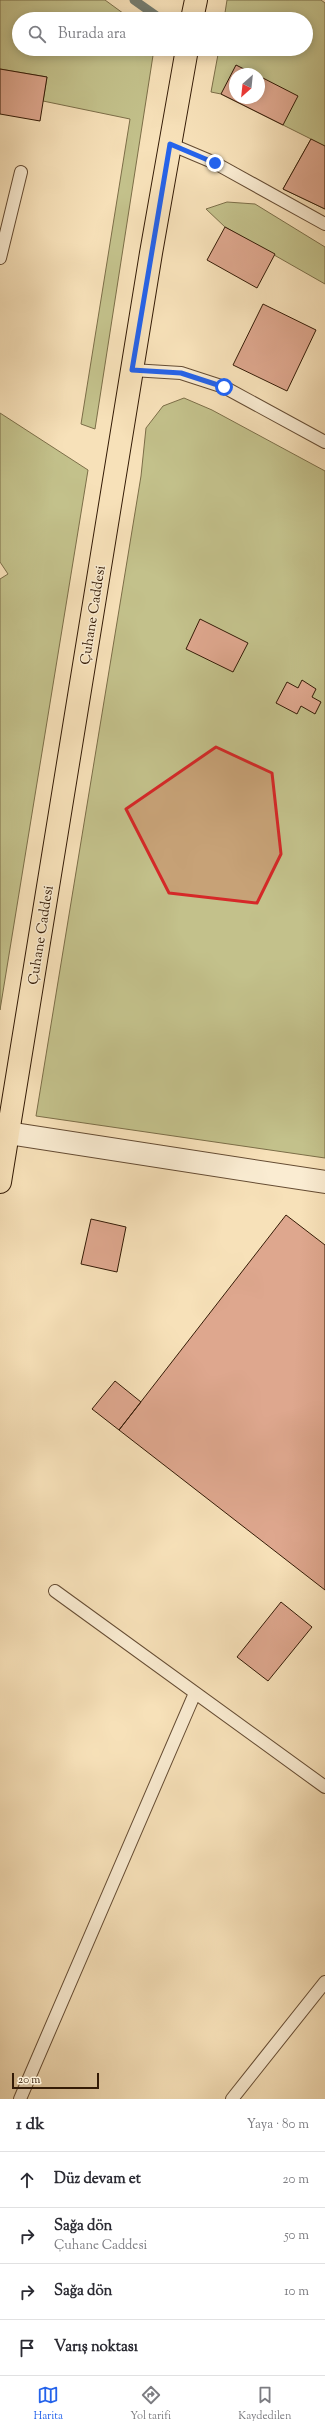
<!DOCTYPE html>
<html lang="tr">
<meta charset="utf-8">
<style>
body{margin:0;font-family:"Sorts Mill Goudy",serif;background:#f2f2f3;color:#2b2b33}
.compass{position:absolute;left:229px;top:68px;width:36px;height:36px;border-radius:50%;background:#fff;box-shadow:0 2px 10px #0003;rotate:207deg}
.scale{position:absolute;left:12px;bottom:10px;width:87px;box-sizing:border-box;padding-left:4px;border:2px solid #341b06;border-top:0;font-size:11px;line-height:14px;white-space:nowrap;color:#341b06;-webkit-text-stroke:3px #faecd2;paint-order:stroke}
.stop{position:absolute;width:12px;height:12px;margin:-9px;border:3px solid #2563eb;border-radius:50%;background:#fff}
.stop.end{background:#2563eb;border-color:#fff;box-shadow:0 1px 4px #0008}
.list{margin:0;padding:0;list-style:none}
h2{display:flex;justify-content:space-between;align-items:center;height:52px;margin:0;padding:0 16px;font-size:17px}
h2 small{font-size:13px;font-weight:400;color:#7c7c81}
.list li{display:grid;grid-template-columns:26px 1fr auto;gap:12px;align-items:center;box-sizing:border-box;height:56px;padding:0 16px;border-top:1px solid #e1e1e2}
.list b{display:block;font-size:15px;white-space:nowrap}
.list p{margin:0;font-size:13px;white-space:nowrap;color:#7c7c81}
.list em{font-size:13px;font-style:normal;color:#7c7c81}
.icon{flex:none;width:22px;height:22px;fill:none;stroke:currentColor;stroke-width:2;stroke-linecap:round;stroke-linejoin:round}
.map{position:relative;flex:none;width:325px;height:2099px;overflow:hidden}
.search{position:absolute;background:#fff;box-shadow:0 2px 10px #0003;left:12px;right:12px;top:12px;height:44px;display:flex;align-items:center;gap:10px;box-sizing:border-box;padding:0 14px;border-radius:22px;color:#7c7c81;font-size:15px}
.sheet{height:276px;background:#fff}
nav{display:flex;justify-content:space-around;align-items:center;box-sizing:border-box;height:56px;border-top:1px solid #e1e1e2;background:#fff;font-size:11px;color:#7c7c81}
nav a{display:grid;justify-items:center;gap:2px}
nav .on{color:#2563eb}
.map>svg:first-child{display:block}
.green{fill:#c3c18b;stroke:#7c6e48;fill-rule:evenodd}
.lines{fill:none;stroke-linecap:round;stroke-linejoin:round}
.stream{stroke:#747c70;stroke-width:9}
.building{fill:#dea78e;stroke:#341b06}
.lane-casing{stroke:#654c33;stroke-width:14}
.street-casing{stroke:#654c33;stroke-width:24}
.primary-casing{stroke:#341b06;stroke-width:24}
.lane{stroke:#faecd2;stroke-width:12}
.street{stroke:#faecd2;stroke-width:22}
.primary{stroke:#f7e1b9;stroke-width:22}
.route{stroke:#2563eb;stroke-width:5}
.marked{fill:#d62828;fill-opacity:0.2;stroke:#d62828;stroke-width:3;stroke-linejoin:round}
.labels{text-anchor:middle;stroke-width:3;stroke-linejoin:round;paint-order:stroke}
.street-label{font-size:14px;fill:#341b06;stroke:#faecd2}
</style>
<div class="map">
<svg width="325" height="2099" viewBox="0 0 325 2099">
<rect width="100%" height="100%" fill="#f7e1b9"/>
<filter id="stains"><feTurbulence type="fractalNoise" baseFrequency=".005" numOctaves="4"/><feColorMatrix values="0 0 0 0 .2 0 0 0 0 .09 0 0 0 0 .02 0 0 0 .5 -.17"/></filter>
<radialGradient id="worn" r=".72"><stop offset=".6" stop-color="#630" stop-opacity="0"/><stop offset="1" stop-color="#630" stop-opacity=".3"/></radialGradient>
<path class="green" d="M0 0H105L131 19H19V49H154L95 429 81 424 130 119 43 101 47 77 0 69Z
M227 0H321L325 3V209L283 189 311 139 221 94 211 92 219 49H306V19H224ZM235 74H259V98H235Z
M227 202 255 204 325 247V284L225 227 206 209Z
M184 398 212 410 325 471V1158L36 1116 141 476 146 428 163 406Z
M0 413 88 470 0 1010V579L8 574 0 562Z"/>
<g class="lines">
<path class="stream" d="M134 0 158 17"/>
</g>
<path class="building" d="M236 65 254 74H235V98H259V76L298 96 283 125 221 94Z
M0 69 47 77 40 121 0 114Z
M311 139 325 146V209L283 189Z
M225 227 275 254 257 288 207 260Z
M263 304 316 330 287 391 233 365Z
M200 619 248 643 233 672 186 649Z
M302 680 316 689 312 697 321 702 315 714 301 706 297 714 276 703 287 682 298 688Z
M286 1215 325 1245V1590L119 1430Z
M91 1219 126 1227 117 1272 81 1264Z
M115 1381 141 1402 119 1430 92 1409Z
M281 1602 312 1627 268 1681 237 1657Z"/>
<g class="lines">
<defs>
<path id="lane" d="M170 144 215 163 325 224
M0 258 21 172
M132 370 181 373 224 387 325 442
M55 1591 325 1787
M20 2099 195 1693
M232 2099 325 1982"/>
<path id="street" d="M8 1133 325 1182"/>
<path id="primary" d="M192 19 196 0
M0 1182 151 253 187 49"/>
</defs>
<use href="#lane" class="lane-casing"/>
<use href="#street" class="street-casing"/>
<use href="#primary" class="primary-casing"/>
<use href="#lane" class="lane"/>
<use href="#street" class="street"/>
<use href="#primary" class="primary"/>
</g>
<g class="lines">
<path class="route" d="M215 163 170 144 132 370 181 373 224 387"/>
</g>
<path class="marked" d="M216 747 272 773 281 854 257 903 169 893 126 809Z"/>
<g class="labels">
<g class="street-label">
<text transform="translate(92 615) rotate(-81)" y="5">Çuhane Caddesi</text>
<text transform="translate(40 935) rotate(-81)" y="5">Çuhane Caddesi</text>
</g>
</g>
<rect width="100%" height="100%" filter="url(#stains)"/>
<rect width="100%" height="100%" fill="url(#worn)"/>
</svg>
<svg class="compass" viewBox="-18 -18 36 36"><path d="M0-13l5 13h-10z" fill="#e53935"/><path d="M0 13l5-13h-10z" fill="#7c7c81"/></svg>
<div class="scale">20 m</div>
<div class="stop" style="left:224px;top:387px"></div>
<div class="stop end" style="left:215px;top:163px"></div>
<div class="search"><svg class="icon" aria-label="search" viewBox="0 0 24 24"><circle cx="10" cy="10" r="6"/><path d="M15 15l6 6"/></svg>Burada ara</div>
</div>
<section class="sheet">
<h2>1 dk<small>Yaya · 80 m</small></h2>
<ul class="list">
<li><svg class="icon" aria-label="ahead" viewBox="0 0 24 24"><path d="M12 20V5M6 11l6-6 6 6"/></svg><div><b>Düz devam et</b></div><em>20 m</em></li>
<li><svg class="icon" aria-label="right" viewBox="0 0 24 24"><path d="M7 20v-9h11M14 6l5 5-5 5"/></svg><div><b>Sağa dön</b><p>Çuhane Caddesi</p></div><em>50 m</em></li>
<li><svg class="icon" aria-label="right" viewBox="0 0 24 24"><path d="M7 20v-9h11M14 6l5 5-5 5"/></svg><div><b>Sağa dön</b></div><em>10 m</em></li>
<li><svg class="icon" aria-label="arrive" viewBox="0 0 24 24"><path d="M6 21V4h12l-3 4 3 4H6"/></svg><div><b>Varış noktası</b></div></li>
</ul>
</section>
<nav>
<a class="on"><svg class="icon" aria-label="map" viewBox="0 0 24 24"><path d="M3 6l6-2 6 2 6-2v14l-6 2-6-2-6 2zM9 4v14M15 6v14"/></svg>Harita</a>
<a><svg class="icon" aria-label="directions" viewBox="0 0 24 24"><path d="M12 3l9 9-9 9-9-9zM9 14v-3h6M13 9l2 2-2 2"/></svg>Yol tarifi</a>
<a><svg class="icon" aria-label="saved" viewBox="0 0 24 24"><path d="M7 4h10v16l-5-4-5 4z"/></svg>Kaydedilen</a>
</nav>
